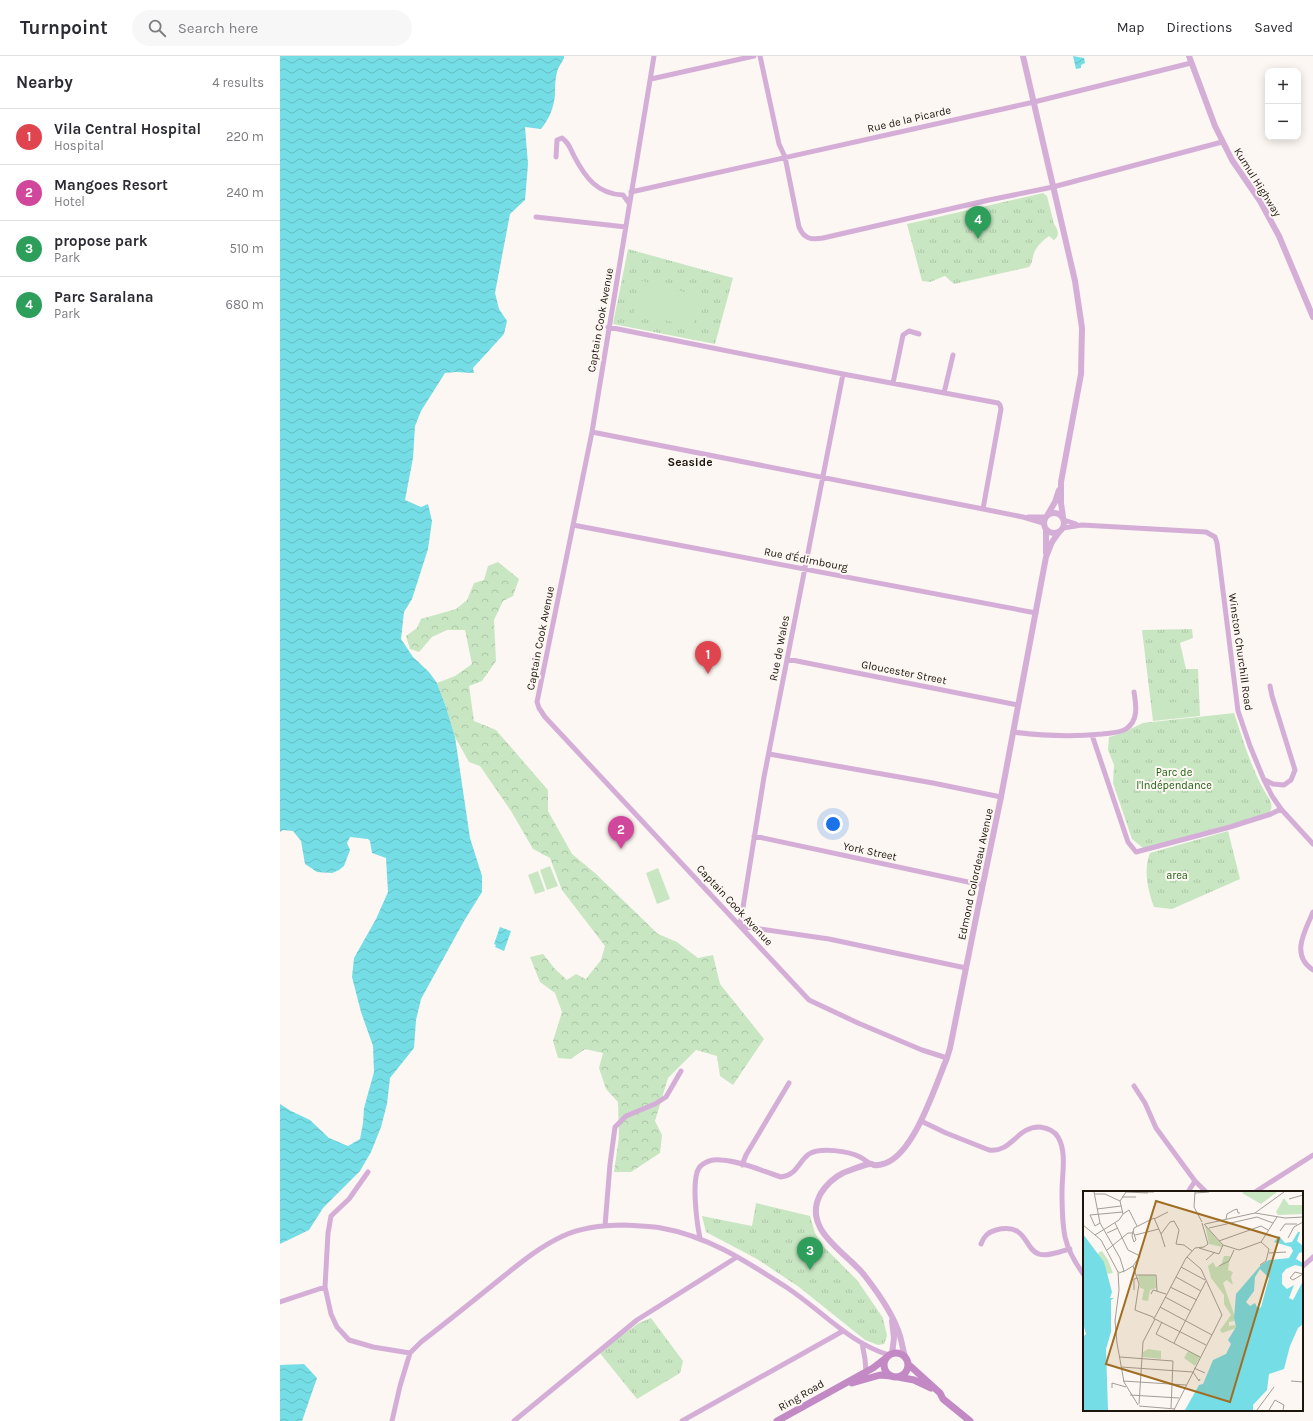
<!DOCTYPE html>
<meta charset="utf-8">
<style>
body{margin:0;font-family:Karla,sans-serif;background:#f7f7f7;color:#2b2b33}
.controls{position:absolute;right:12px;top:12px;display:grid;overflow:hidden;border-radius:8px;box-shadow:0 2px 10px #0003}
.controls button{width:36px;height:36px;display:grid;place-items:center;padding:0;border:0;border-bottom:1px solid #e1e1e2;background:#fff;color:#2b2b33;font:20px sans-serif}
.you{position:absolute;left:553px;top:768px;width:14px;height:14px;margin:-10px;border:3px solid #fff;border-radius:50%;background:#1a73e8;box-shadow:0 0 0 6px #1a73e833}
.badge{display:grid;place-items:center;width:26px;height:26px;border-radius:50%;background:#0f766e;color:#fff;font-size:13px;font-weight:700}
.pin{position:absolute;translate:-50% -33px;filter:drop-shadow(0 1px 2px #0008)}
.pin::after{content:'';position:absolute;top:21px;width:14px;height:12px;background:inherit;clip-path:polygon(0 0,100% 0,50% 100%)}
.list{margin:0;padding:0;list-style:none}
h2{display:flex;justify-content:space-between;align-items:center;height:52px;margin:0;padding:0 16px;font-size:17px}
h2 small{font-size:13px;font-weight:400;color:#7c7c81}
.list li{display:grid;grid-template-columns:26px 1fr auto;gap:12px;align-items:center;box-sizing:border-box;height:56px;padding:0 16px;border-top:1px solid #e1e1e2}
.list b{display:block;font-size:15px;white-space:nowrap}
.list p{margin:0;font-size:13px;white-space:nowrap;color:#7c7c81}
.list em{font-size:13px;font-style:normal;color:#7c7c81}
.icon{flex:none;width:22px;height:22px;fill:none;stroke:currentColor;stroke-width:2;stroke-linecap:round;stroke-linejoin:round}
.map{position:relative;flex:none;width:1033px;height:1365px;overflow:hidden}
header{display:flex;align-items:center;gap:24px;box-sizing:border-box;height:56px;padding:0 20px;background:#fff;border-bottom:1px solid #e1e1e2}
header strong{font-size:19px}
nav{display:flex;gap:22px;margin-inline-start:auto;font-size:14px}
.search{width:280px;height:36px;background:#f7f7f7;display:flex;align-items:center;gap:10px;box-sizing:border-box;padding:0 14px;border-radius:22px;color:#7c7c81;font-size:15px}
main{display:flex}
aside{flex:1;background:#fff}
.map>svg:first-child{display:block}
.grass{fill:url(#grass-tufts)}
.forest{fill:url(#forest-crowns)}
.garden{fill:#c8e6c2}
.water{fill:url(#water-waves)}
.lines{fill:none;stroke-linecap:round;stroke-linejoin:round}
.minor{stroke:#d5aed7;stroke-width:5}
.tertiary{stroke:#d5aed7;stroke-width:6}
.secondary{stroke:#c289c5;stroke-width:7}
.labels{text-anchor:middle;stroke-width:4;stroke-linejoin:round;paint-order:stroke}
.street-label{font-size:11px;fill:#1e160d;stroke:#fcf7f2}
.park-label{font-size:11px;fill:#1e5f10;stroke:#fcf7f2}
.neighbourhood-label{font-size:12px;font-weight:bold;fill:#1e160d;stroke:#fcf7f2}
.inset-road{fill:none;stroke:#a39d96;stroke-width:1}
.view{fill:#a06e23;fill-opacity:0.15;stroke:#a06e23;stroke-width:2}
.inset-edge{fill:none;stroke:#1e160d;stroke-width:2}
</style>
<header>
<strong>Turnpoint</strong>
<div class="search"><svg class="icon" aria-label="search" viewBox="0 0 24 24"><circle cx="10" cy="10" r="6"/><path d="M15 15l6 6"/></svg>Search here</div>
<nav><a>Map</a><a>Directions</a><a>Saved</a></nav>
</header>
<main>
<aside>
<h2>Nearby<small>4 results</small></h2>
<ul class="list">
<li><span class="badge" style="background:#e0444e">1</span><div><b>Vila Central Hospital</b><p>Hospital</p></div><em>220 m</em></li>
<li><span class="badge" style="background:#d1479c">2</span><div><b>Mangoes Resort</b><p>Hotel</p></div><em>240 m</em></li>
<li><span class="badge" style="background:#2e9e5b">3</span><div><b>propose park</b><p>Park</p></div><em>510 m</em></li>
<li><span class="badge" style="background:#2e9e5b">4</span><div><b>Parc Saralana</b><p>Park</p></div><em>680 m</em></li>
</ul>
</aside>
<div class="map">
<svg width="1033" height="1365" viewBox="0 0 1033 1365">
<defs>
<pattern id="grass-tufts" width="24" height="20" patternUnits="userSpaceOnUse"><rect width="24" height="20" fill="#c8e6c2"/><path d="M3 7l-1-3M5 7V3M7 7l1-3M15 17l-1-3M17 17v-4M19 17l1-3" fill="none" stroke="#abc5a6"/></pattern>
<pattern id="forest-crowns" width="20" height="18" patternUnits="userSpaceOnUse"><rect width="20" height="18" fill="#c8e6c2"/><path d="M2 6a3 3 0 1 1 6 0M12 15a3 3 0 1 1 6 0" fill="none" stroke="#abc5a6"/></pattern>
<pattern id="water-waves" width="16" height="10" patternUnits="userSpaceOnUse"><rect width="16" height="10" fill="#75dde5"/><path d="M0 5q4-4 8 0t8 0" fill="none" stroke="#65bdc3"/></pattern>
</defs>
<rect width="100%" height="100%" fill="#fcf7f2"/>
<path class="grass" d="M763 137 767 140 774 168C778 173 780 180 774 184L769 180C765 183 759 188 756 193 752 199 753 207 749 211L674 228 665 220 650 226 642 225 627 168Z
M348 193 453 222 435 288 333 268Z
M912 573 913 582 900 587 906 613H918L920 660 873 665 862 574Z
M954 657C963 684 971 712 985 736 989 743 994 748 990 756L967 764 863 792 852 783 833 727 834 709 828 694 829 681 840 678 863 667Z
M948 775 960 823 892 853 874 851C868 835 863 814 870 797Z
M476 1147 530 1160 535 1177 543 1190 577 1224 603 1262 607 1280 604 1288 598 1289 585 1284 519 1231 477 1203 426 1176 422 1160 472 1170Z
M371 1262 403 1305 400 1317 357 1343 319 1296 359 1267Z"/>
<path class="forest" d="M218 506 239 523 233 540 223 545 214 564 216 605 202 625 189 630 194 665 216 674 268 734V755L292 798 315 817 378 878 397 886 418 902 433 899 440 928 484 983 453 1029 440 1020 437 1000 416 994 388 1022 375 1065 382 1079 380 1097 351 1116H334L339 1081 338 1046 326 1033 319 1012 323 997 305 993 291 1003 278 1002 273 985 282 956 275 937 260 926 250 901 263 898 275 913 287 924 296 918 306 923 321 904 325 890 282 834 270 802 253 793 231 755 200 710 189 706 175 681 166 651 157 627 175 620 192 608 185 574H167L152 581 139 596 130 593 126 580 137 572 141 563 176 553 187 544 194 527 204 524 208 510Z"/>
<path class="garden" d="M362 225 420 240 413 271 354 257Z
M902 645 904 660 876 664 874 649Z
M270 810 278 830 267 834 260 814Z
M378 812 390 843 377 848 366 817Z
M258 815 265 835 255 838 248 819Z"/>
<path class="water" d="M0 0H284V2C282 7 278 11 277 16 275 24 275 31 275 38 274 52 269 63 261 73L245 71 248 108 245 144 230 158 215 237 219 253 227 265 224 278 193 312 194 317 176 316 165 317 141 355 135 370 133 402 125 444 141 451 148 448 152 465 148 493 132 543 124 556 121 583 133 601 149 616 157 627 166 651 175 681 190 782 202 820V836L184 865 141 943 136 964 134 992 110 1022 107 1048 101 1071 91 1096 80 1115 43 1152 29 1174 0 1188V1048L11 1055 30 1064 49 1082 68 1090 80 1083 83 1067 84 1052 94 1016 93 990 81 956 72 921 74 902 96 863 108 836 106 802 92 797 90 785 88 783 70 781 67 787 70 794 64 810 59 814 52 817 37 816 25 808 21 785 13 775 3 774 0 776Z
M793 0 804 2 805 7 801 9V12L796 13Z
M220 871 231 875 224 895 215 891 216 889 214 888Z
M24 1308 37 1322 22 1365H0V1309Z"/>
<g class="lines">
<path class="minor" d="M374 0 312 376 257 646 259 652 265 661 529 944 578 967 642 994 667 1002
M480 0 499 88 505 101 519 171C524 183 531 184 543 182L709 144 773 131 942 86
M371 23 474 0
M276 101 277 84 282 82C289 87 290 92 294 100 305 121 317 138 343 139L349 147
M351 136 754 46 911 7
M256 161 346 171
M328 271 563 318 718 347 720 349 721 353 703 453
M613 327 623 279 629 275 639 278
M664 337 673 299
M312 376 703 453 743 461 763 467
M748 461H764
M784 464 796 468
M293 469 756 557
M783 472 802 469 926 476 935 481 937 487 958 655 970 690 984 724 992 740 1001 753 1033 788
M507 603 738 649
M733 676C764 680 791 681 822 678 830 677 840 677 846 673 859 664 856 649 854 636
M812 679 848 786 856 796 950 771 991 758 1001 753
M489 698 653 727 721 741
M985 724 993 728 1004 729 1011 724 1015 714 992 640 990 630
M474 780 702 829
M1033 856C1025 875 1010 899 1033 914
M460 870 484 721 563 318
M460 870 549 883 686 912
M854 1030 865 1047 876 1072 915 1125
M641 1065 666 1077 709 1094C732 1097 737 1070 760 1071 767 1072 774 1074 778 1081 787 1096 782 1118 782 1135 782 1150 782 1166 785 1181 788 1194 796 1208 804 1219
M462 1109 466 1099 509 1027
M88 1116 69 1143 51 1160 48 1177 45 1231 51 1258 57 1271 69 1284 93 1291 130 1297
M908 1136 915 1125 926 1136
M975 1136 1033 1099
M325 1170 330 1108 335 1071 346 1060 375 1048 386 1041 401 1015
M420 1182C417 1168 411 1124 419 1112 424 1105 434 1103 441 1104 461 1105 482 1115 501 1121 517 1119 518 1106 529 1098 540 1091 569 1095 580 1101 584 1103 587 1106 591 1108
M701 1188C704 1180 708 1176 716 1174 748 1166 744 1194 759 1198 768 1201 781 1195 790 1193
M1022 1211 1033 1201
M0 1246 45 1231
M582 1287 585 1303 586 1316
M112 1365 120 1330 130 1297 141 1286C167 1266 193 1245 219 1224 239 1208 259 1191 283 1180 302 1171 325 1169 345 1169 357 1170 370 1170 381 1172 428 1180 467 1206 506 1231 540 1253 569 1287 609 1299
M234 1365 357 1264 457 1201
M402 1365 563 1275"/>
<path class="tertiary" d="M743 0 795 225 802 272 801 318 781 426V447L783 461
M909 0 935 70 952 104 980 145 999 180 1033 261
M764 467a10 10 0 1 1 20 0a10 10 0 1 1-20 0Z
M768 458 775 446 779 434
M766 497V474
M612 1298 614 1282 612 1265
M625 1301C623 1294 622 1287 620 1280 614 1259 599 1238 585 1220 568 1197 520 1174 541 1137 547 1128 553 1122 563 1117 571 1114 580 1110 589 1108 593 1107 590 1108 594 1109 598 1110 603 1108 606 1107 635 1096 655 1030 667 1002L670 992 698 852 721 741 766 501 772 486 779 476"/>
<path class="secondary" d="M604 1309a12 12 0 1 1 24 0a12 12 0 1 1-24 0Z
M628 1308 660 1337 663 1343 690 1365
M618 1321 634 1324 651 1332
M572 1327 600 1319 611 1320
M497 1365 593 1312 606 1302"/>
</g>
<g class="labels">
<g class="street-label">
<text transform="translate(629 63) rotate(-13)" y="4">Rue de la Picarde</text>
<text transform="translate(978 126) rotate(58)" y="4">Kumul Highway</text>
<text transform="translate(320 264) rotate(-80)" y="4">Captain Cook Avenue</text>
<text transform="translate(526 503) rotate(11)" y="4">Rue d'Édimbourg</text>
<text transform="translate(260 582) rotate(-79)" y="4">Captain Cook Avenue</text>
<text transform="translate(499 592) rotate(-79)" y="4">Rue de Wales</text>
<text transform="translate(961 596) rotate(82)" y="4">Winston Churchill Road</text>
<text transform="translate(624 616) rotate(11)" y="4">Gloucester Street</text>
<text transform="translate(590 795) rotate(12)" y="4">York Street</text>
<text transform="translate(695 818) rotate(-78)" y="4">Edmond Colordeau Avenue</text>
<text transform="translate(455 849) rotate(47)" y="4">Captain Cook Avenue</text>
<text transform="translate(521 1339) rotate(-30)" y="4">Ring Road</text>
</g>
<g class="park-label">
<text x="894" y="720">Parc de<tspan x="894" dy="13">l'Indépendance</tspan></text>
<text x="897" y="823">area</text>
</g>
<g class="neighbourhood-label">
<text x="410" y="410">Seaside</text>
</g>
</g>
<g transform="translate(803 1135)">
<rect width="220" height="220" fill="#fcf7f2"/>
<path d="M122 34 139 54V56L126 53ZM19 60 25 69 30 82 24 83 15 62ZM55 84H72L73 97 67 99 65 110 59 109 61 98 57 97ZM65 158 78 160V168L60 166V161ZM105 160 117 166 112 175 101 167Z" fill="#c8e6c2"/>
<path d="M161 1H194L178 13 159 2ZM201 7 206 14H220V23L195 24 193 21ZM141 65H147L145 79 150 81 148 86 150 94 144 89 140 92 151 123V130L146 131V135L152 134 153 137 139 142 137 139 148 124 141 113V104L128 87 125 75 130 71 133 76 138 74Z" fill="#c8e6c2"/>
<path d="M215 41H217L214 50 220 55V61L216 62 213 68 220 72V76L212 74 203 78 199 83V93L204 98 211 94 206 107 210 109 220 90V133L215 137 207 155 201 178 186 183 184 199 170 214V219H102L116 194 120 193 130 169 143 163 148 153 145 149 153 136 151 127 153 103 178 74 186 69 206 67 210 60 208 56 191 51 196 45 202 52 209 51ZM177 78 186 87 178 116 175 118 172 112 167 115 163 111 171 100 172 86ZM0 43 21 71 29 101 27 107H31L28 109V141L23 158 25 219H0V146L3 143 0 132Z" fill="#75dde5" fill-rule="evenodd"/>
<path class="inset-road" d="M11 1 17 32 37 67 41 80 36 82M55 1H71M112 1 111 16 119 31M112 2 126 1M11 3H22L37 10 40 23 36 29 12 44M39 6H53M206 8 220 4M37 10 43 1 65 2M14 18 38 15M172 22 201 1M40 23 46 19 54 35M71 28 85 21M143 28 144 23 151 19 154 18 155 22H157M17 32 12 35 7 24 40 21M32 32 45 59 57 65 50 75 40 81M121 33 140 54 156 59 178 51 194 26M122 33 172 22 202 27 220 26M0 34 18 49 35 81M126 37 174 26 190 32M50 40 53 49 51 51 49 45 51 37 71 27 78 43 87 31 91 30 96 39 93 53 101 54 109 60M197 40 202 33H214M24 42 35 37M78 43 82 56M52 44 76 38M205 47 211 36 220 31M136 50 178 35 185 39M116 57 136 63 140 54M24 59 45 42H50M186 62 203 61M123 69 132 61M177 74 183 70 186 58 178 51M50 75 56 93 52 119 70 126M136 75 146 70 151 59M98 76 122 89M35 80 36 99 32 130 34 152 41 191 55 214M220 83 212 81 207 87 210 89 220 83M54 84H73L74 100M93 86 118 100M87 96 114 109M51 99V88L55 87M68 103 70 99 83 103M82 106 108 120M77 116 129 144M72 126 103 67 112 57 121 56 125 53 119 32M72 126 70 127 123 154M79 131 73 143 117 166M91 152 123 90M37 166 90 170 88 217M38 176 110 181M111 177 122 182M110 181 116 190 117 188M40 190 103 194M208 190 220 191M29 197V192L43 196M47 204 96 207M56 213 60 151 72 128M56 215 92 218M91 219 139 124 118 78 104 66M174 219 191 196M186 219 192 209 201 214 200 219"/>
<path class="view" d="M73 10 196 47 147 211 23 173Z"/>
<rect width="220" height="220" class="inset-edge"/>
</g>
</svg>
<div class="controls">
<button>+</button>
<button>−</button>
</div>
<div class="you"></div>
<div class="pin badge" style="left:428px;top:618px;background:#e0444e">1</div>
<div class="pin badge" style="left:341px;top:793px;background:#d1479c">2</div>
<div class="pin badge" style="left:530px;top:1214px;background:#2e9e5b">3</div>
<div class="pin badge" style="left:698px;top:183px;background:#2e9e5b">4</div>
</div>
</main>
